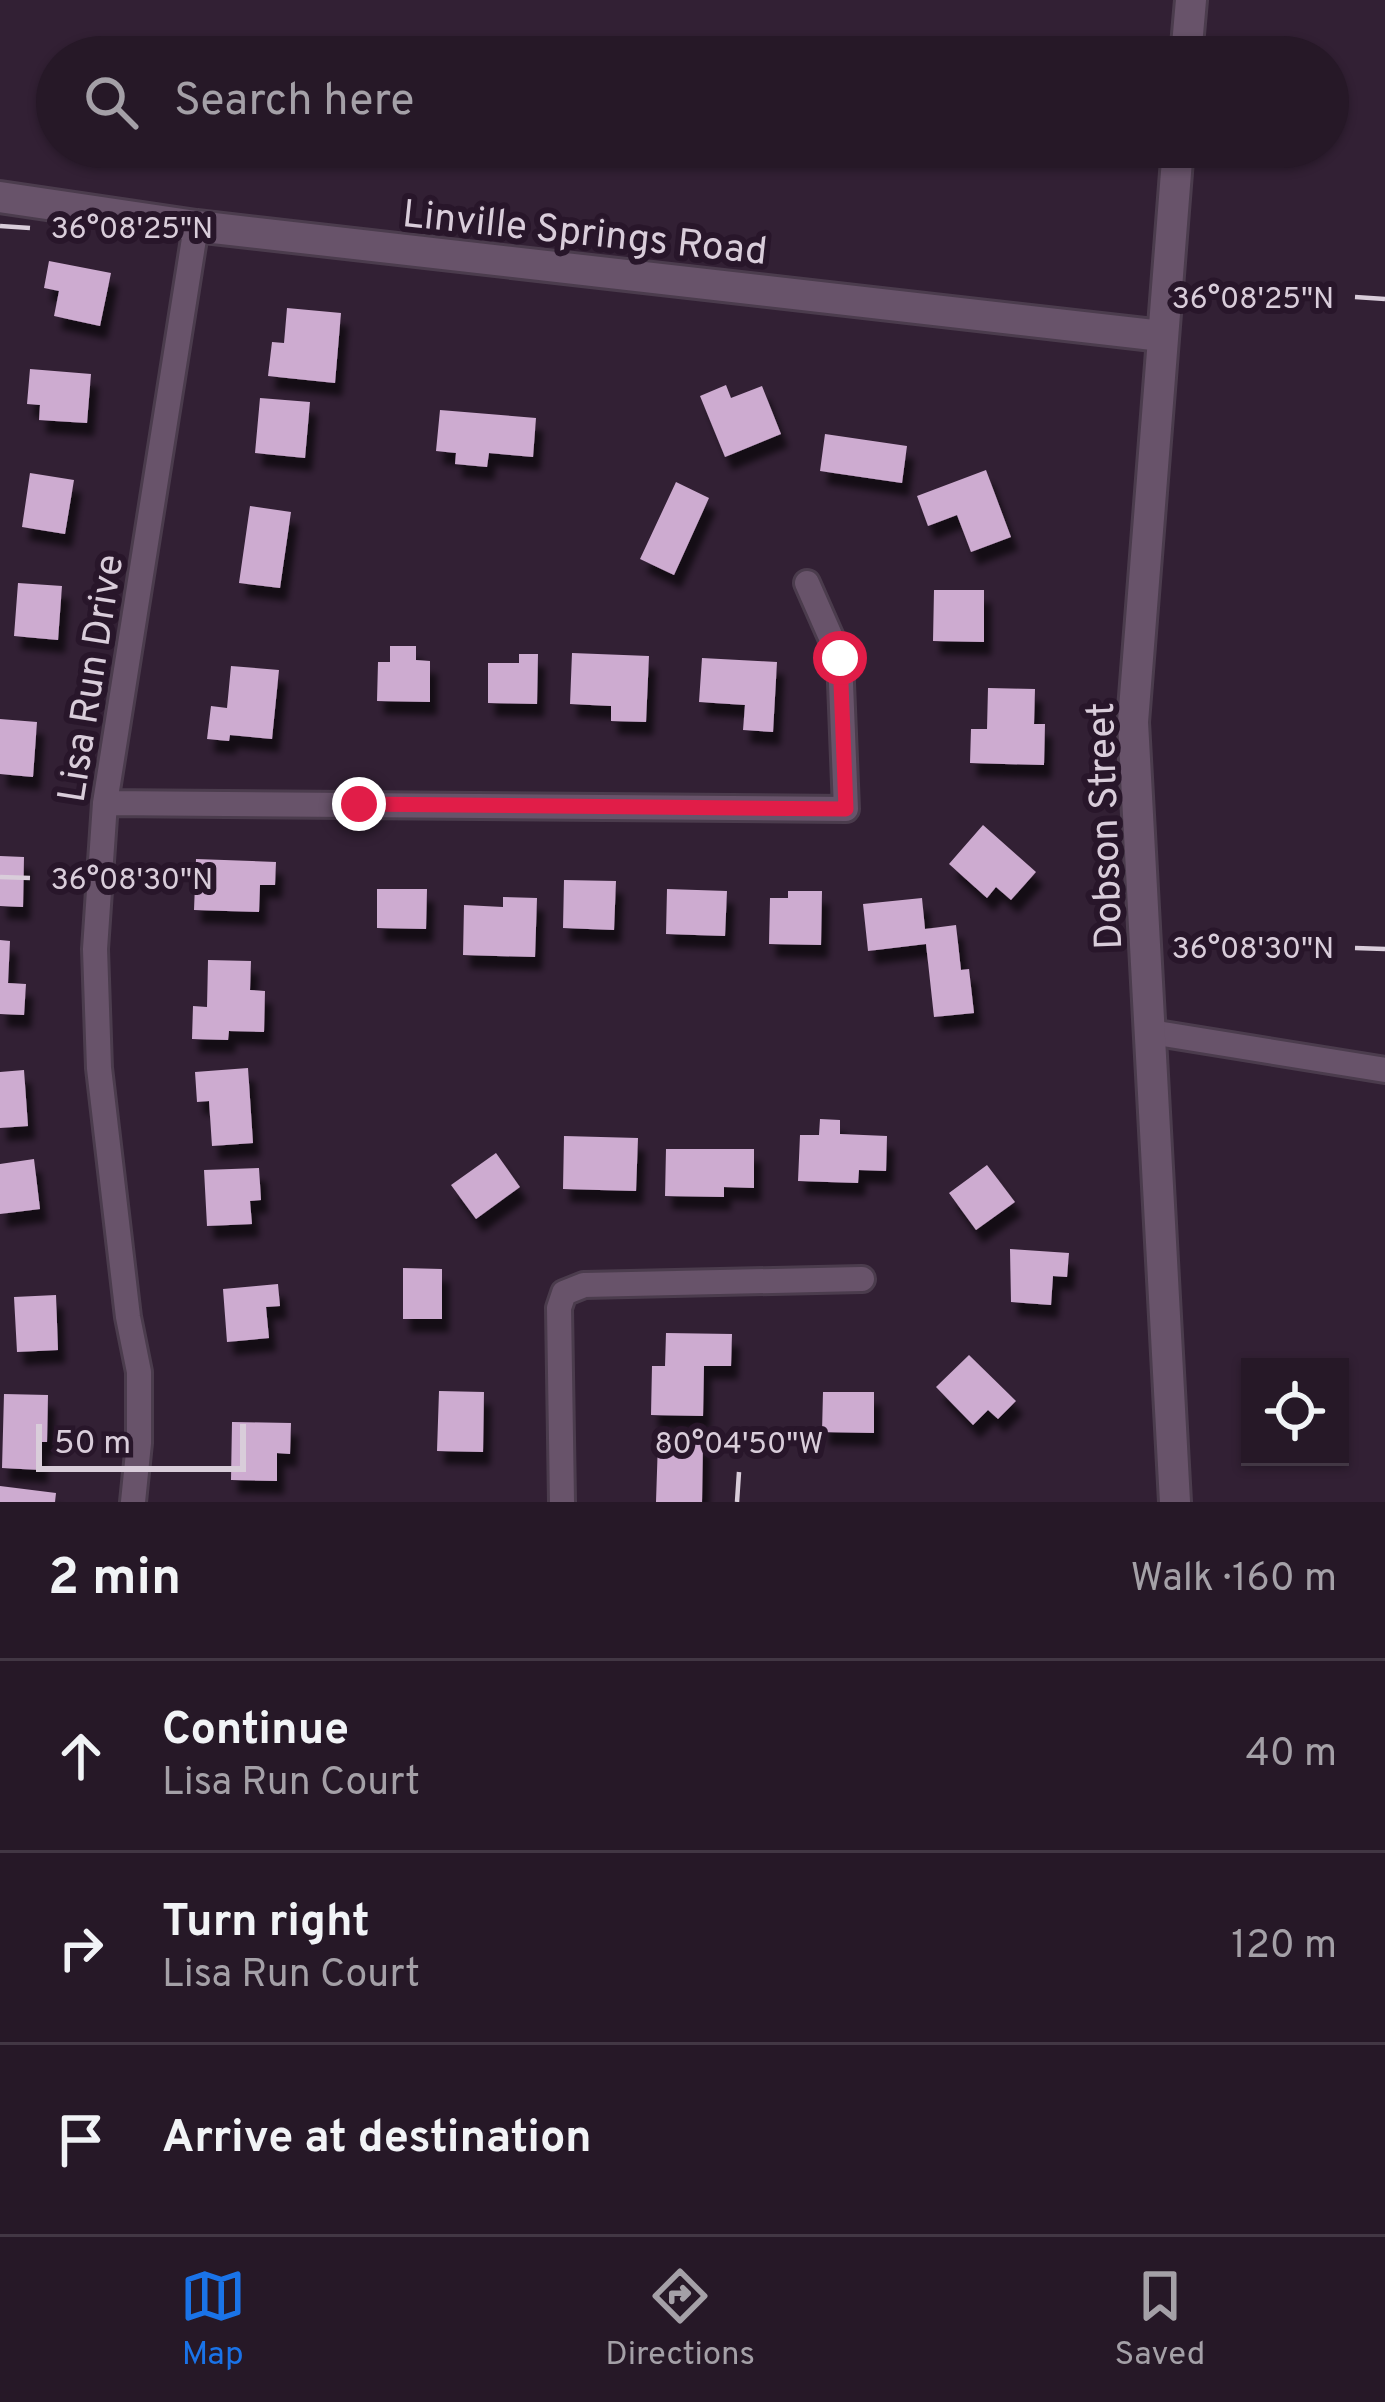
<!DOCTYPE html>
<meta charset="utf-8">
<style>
body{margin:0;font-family:Overpass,sans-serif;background:#2e212f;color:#f1f3f6}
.controls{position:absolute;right:36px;bottom:36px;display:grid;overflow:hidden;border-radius:0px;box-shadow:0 3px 9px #0004}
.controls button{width:108px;height:108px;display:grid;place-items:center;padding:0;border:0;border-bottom:3px solid #423744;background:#261827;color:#f1f3f6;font:60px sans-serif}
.scale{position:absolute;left:36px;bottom:30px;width:210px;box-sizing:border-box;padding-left:12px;border:6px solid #d9cdda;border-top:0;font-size:33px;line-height:42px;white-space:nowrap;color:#d9cdda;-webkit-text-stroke:9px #28162a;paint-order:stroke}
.stop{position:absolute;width:36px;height:36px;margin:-27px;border:9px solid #e11d48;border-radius:50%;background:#fff}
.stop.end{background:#e11d48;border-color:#fff;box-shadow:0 3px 12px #0008}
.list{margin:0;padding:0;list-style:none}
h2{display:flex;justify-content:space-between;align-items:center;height:156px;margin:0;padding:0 48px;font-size:51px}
h2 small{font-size:39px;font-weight:400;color:#a4a0a7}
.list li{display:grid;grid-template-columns:78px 1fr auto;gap:36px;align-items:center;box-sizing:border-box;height:192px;padding:0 48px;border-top:3px solid #423744}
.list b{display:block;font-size:45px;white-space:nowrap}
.list p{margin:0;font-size:39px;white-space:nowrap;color:#a4a0a7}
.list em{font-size:39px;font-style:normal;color:#a4a0a7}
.icon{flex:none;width:66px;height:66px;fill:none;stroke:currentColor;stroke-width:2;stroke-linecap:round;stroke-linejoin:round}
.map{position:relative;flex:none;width:1385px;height:1502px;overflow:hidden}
.search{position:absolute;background:#261827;box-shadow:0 3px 9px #0004;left:36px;right:36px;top:36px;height:132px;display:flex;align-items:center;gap:30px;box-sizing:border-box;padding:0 42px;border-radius:66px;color:#a4a0a7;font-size:45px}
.sheet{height:732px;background:#261827}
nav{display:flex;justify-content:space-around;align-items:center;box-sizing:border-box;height:168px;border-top:3px solid #423744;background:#261827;font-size:33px;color:#a4a0a7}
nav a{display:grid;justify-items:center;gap:6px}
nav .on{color:#1a73e8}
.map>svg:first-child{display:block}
.building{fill:#cdabd0;filter:url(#shadow)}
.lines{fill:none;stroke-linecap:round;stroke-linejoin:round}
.minor-casing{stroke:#4b3c4d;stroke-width:30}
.tertiary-casing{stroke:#4b3c4d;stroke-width:36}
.minor{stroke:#68536a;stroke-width:24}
.tertiary{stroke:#68536a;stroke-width:30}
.route{stroke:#e11d48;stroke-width:15}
.ticks{fill:none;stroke:#d9cdda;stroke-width:4.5}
.labels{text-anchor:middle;stroke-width:12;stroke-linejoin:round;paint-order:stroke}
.street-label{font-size:39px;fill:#d9cdda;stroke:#28162a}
.ticks-label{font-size:30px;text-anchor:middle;fill:#d9cdda;stroke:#28162a;stroke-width:12;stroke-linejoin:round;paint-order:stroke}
</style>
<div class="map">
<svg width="1385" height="1502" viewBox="0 0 1385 1502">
<defs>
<filter id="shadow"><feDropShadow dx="7" dy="13" stdDeviation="3" flood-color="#0009"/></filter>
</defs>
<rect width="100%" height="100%" fill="#322034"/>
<path class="building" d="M49 261 111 273 100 326 54 316 59 291 44 288Z
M287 308 341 313 335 383 268 376 272 342 284 343Z
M30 369 91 374 87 423 39 420 40 405 27 404Z
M726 385 731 398 762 386 781 434 725 457 700 396Z
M260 398 310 402 305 458 255 453Z
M440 410 536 418 533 457 489 453 487 467 455 464 456 453 436 451Z
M825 434 907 446 902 483 820 471Z
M986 470 1011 537 971 552 957 515 928 526 917 496Z
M30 473 74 480 65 534 22 527Z
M676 482 709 498 674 575 640 559Z
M250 506 291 512 280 588 239 583Z
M18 583 62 586 58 640 14 636Z
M934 590H984V642L933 641Z
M390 646H416V660L430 661V702L377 701 378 662H390Z
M572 653 649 656 646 722 611 721V706L570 704Z
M519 654H538L537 704 488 703V663H519Z
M702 658 777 662 773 732 743 730 745 705 699 702Z
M231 666 279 670 272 739 230 735 229 741 207 739 211 706 227 708Z
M988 688 1035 689 1034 724H1045L1044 765 970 763 971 729H987Z
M0 719 37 722 33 777 0 774Z
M983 825 1036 872 1011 900 996 887 987 898 949 864Z
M0 856 24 857 23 907 0 906Z
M196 859 276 862 275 885H260L259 912 194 910Z
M564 880 616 881 614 930 563 928Z
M377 889H427L426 929 377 928Z
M667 889 727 891 725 936 666 934Z
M788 891H822L821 945 769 944 770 898H788Z
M503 897 537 898 535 957 463 955 464 905 503 907Z
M922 898 925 929 956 925 961 970 969 969 974 1013 934 1017 926 944 868 951 863 904Z
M0 940 10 941 8 983 26 984 24 1015 0 1014Z
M208 960 251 961 250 990 265 991 264 1032 229 1031 228 1040 192 1039 193 1006 207 1007Z
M248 1068 253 1143 212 1146 209 1101 197 1102 195 1072Z
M24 1070 28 1126 0 1128V1072Z
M820 1119 840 1120V1134L887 1136 886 1171 859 1170 858 1183 798 1181 800 1135H819Z
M564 1136 638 1138 636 1191 563 1189Z
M666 1149H754V1188L724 1187V1197L665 1196Z
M496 1153 520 1187 476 1219 451 1185Z
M34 1159 40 1209 0 1214V1164Z
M987 1165 1015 1202 976 1230 949 1193Z
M259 1168 261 1200 250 1201 252 1224 207 1226 204 1170Z
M1010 1249 1069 1253 1067 1277 1053 1276 1051 1305 1011 1302Z
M403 1268 442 1269V1319H403Z
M278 1284 280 1306 266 1307 269 1338 227 1342 223 1289Z
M56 1295 58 1350 17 1352 14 1297Z
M666 1333 732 1334 731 1366H704L703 1416 651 1415 652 1366H665Z
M969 1355 1016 1401 998 1419 988 1410 973 1425 936 1387Z
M439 1391 484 1392 483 1452 437 1451Z
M823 1392H874V1433L822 1432Z
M4 1394 48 1395 47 1442H41V1470L2 1468Z
M232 1422 291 1423 290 1454 277 1453V1481L231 1480Z
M658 1441 703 1442 702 1502H656Z
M0 1486 56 1493 55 1502H0Z"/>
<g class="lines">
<defs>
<path id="minor" d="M105 803 846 809 840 658 807 583
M1151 1032 1385 1070
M133 1502 139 1443V1372L128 1317 99 1068 95 949 105 803 196 226
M562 1502 559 1308 564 1293 584 1285 862 1279"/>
<path id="tertiary" d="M1186 57 1191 0
M0 197 196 226 1162 336
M1175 1502 1133 722 1178 147"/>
</defs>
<use href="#minor" class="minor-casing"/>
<use href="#tertiary" class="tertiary-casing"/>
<use href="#minor" class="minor"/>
<use href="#tertiary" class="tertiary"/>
</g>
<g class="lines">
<path class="route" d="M359 804 846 809 840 658"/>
</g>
<path class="ticks" d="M0 226 30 228M1355 297 1385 299M0 877 30 878M1355 948 1385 949M737 1502 739 1472"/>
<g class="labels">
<g class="street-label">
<text transform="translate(585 231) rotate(6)" y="14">Linville Springs Road</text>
<text transform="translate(89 678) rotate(-81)" y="14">Lisa Run Drive</text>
<text transform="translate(1103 826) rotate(-92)" y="14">Dobson Street</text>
</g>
</g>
<g class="ticks-label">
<text x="132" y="238">36°08'25"N</text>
<text x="1253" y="308">36°08'25"N</text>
<text x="132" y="889">36°08'30"N</text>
<text x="1253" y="958">36°08'30"N</text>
<text x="739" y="1453">80°04'50"W</text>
</g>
</svg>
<div class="controls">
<button><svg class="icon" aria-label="locate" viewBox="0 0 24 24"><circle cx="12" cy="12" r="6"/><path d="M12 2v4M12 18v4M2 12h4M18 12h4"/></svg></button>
</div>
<div class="scale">50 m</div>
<div class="stop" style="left:840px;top:658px"></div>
<div class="stop end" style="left:359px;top:804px"></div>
<div class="search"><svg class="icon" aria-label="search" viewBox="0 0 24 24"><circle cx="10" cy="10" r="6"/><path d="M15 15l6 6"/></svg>Search here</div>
</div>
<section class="sheet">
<h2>2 min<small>Walk · 160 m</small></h2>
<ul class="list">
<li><svg class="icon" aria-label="ahead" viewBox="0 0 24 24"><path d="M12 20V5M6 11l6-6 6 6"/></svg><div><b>Continue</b><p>Lisa Run Court</p></div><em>40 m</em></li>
<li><svg class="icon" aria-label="right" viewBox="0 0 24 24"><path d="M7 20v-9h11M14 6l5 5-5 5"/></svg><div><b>Turn right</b><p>Lisa Run Court</p></div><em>120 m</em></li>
<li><svg class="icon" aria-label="arrive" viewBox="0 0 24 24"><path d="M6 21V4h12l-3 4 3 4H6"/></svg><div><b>Arrive at destination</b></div></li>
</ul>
</section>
<nav>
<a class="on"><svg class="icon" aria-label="map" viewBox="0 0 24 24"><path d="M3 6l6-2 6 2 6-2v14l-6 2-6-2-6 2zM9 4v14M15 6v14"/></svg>Map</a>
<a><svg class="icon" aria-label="directions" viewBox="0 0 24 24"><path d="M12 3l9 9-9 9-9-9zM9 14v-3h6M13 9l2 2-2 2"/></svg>Directions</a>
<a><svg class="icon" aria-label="saved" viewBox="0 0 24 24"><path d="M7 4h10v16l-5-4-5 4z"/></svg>Saved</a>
</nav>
